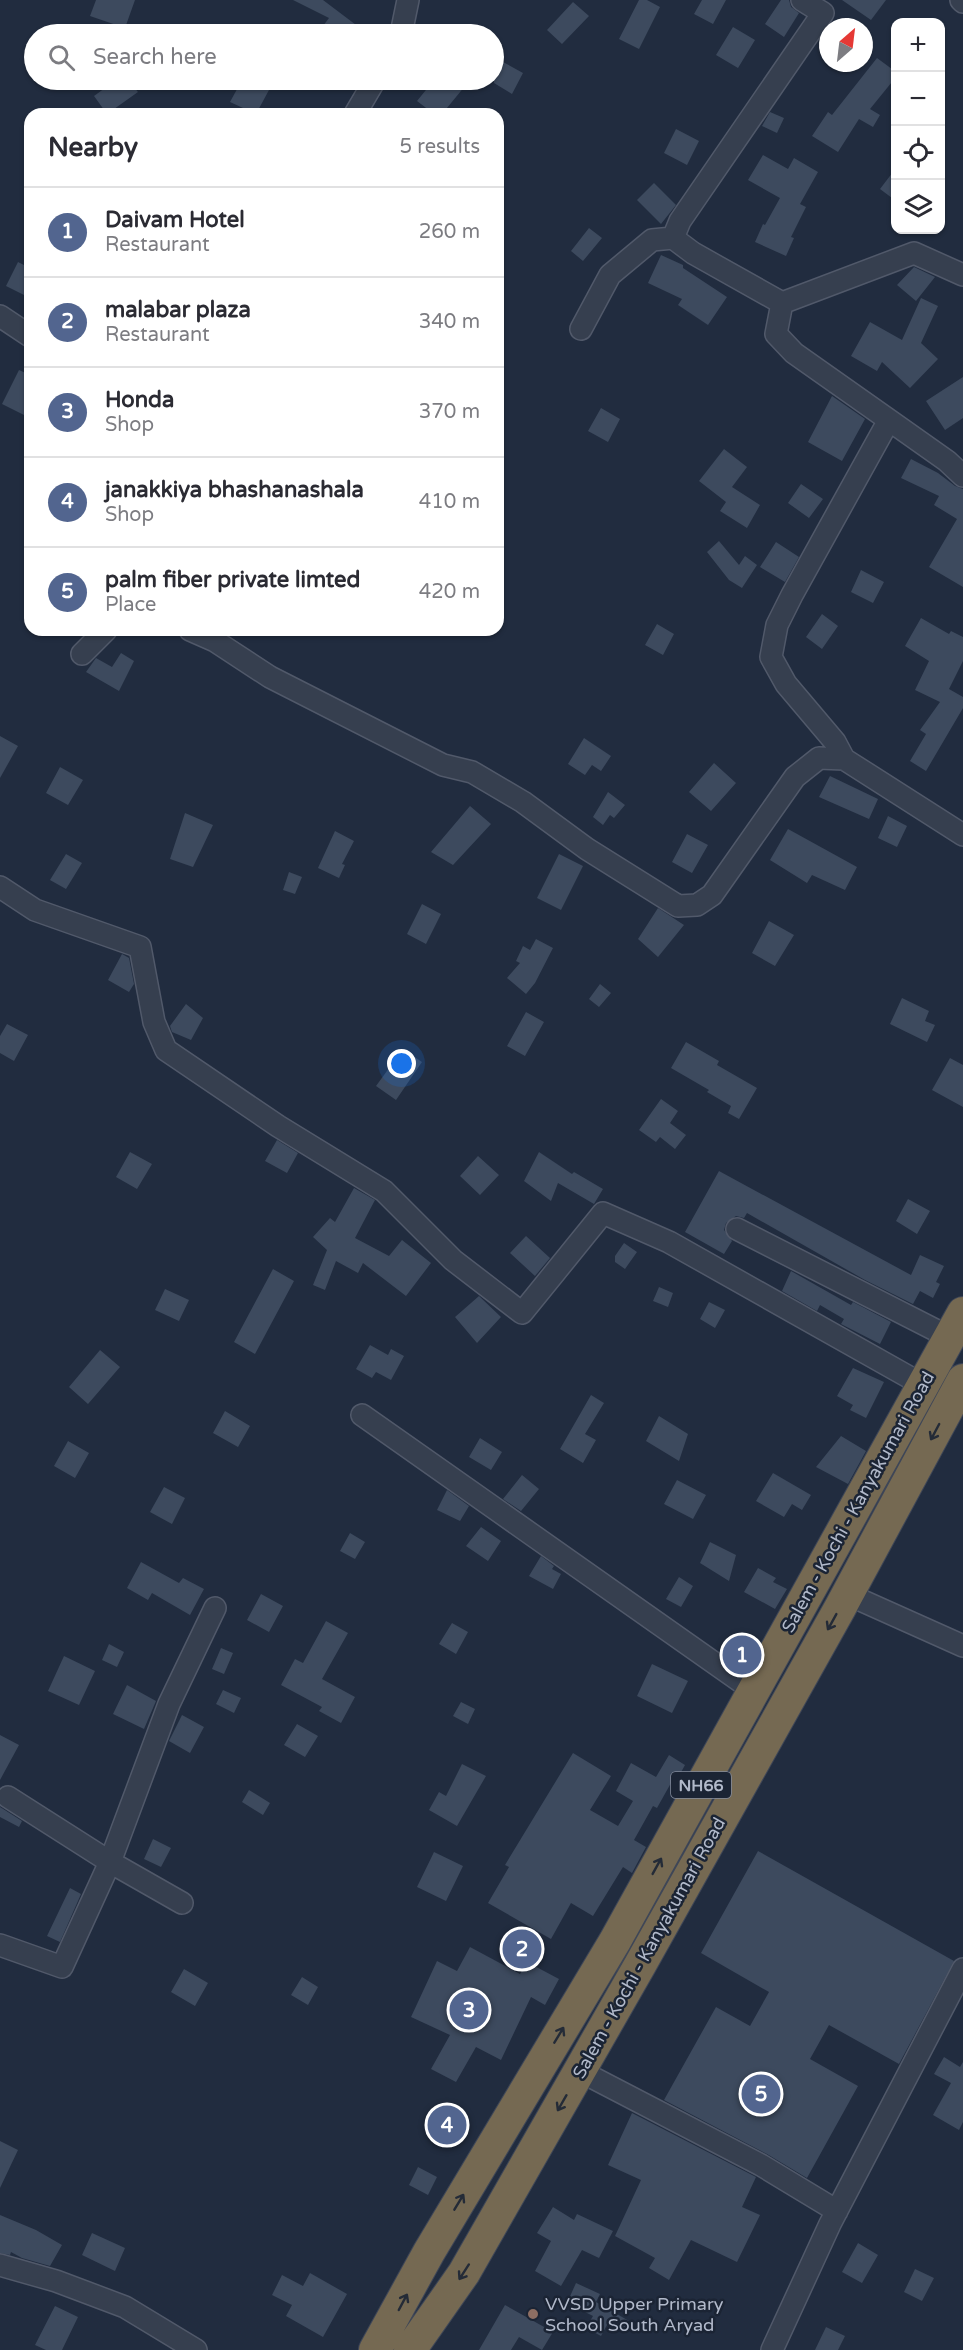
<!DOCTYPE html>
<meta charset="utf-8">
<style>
body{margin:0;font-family:"Varela Round",sans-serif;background:#f2f2f3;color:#2b2b33}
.controls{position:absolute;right:18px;top:18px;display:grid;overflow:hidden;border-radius:12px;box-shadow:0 2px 4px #0004}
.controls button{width:54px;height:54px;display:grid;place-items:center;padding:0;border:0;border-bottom:2px solid #e1e1e2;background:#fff;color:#2b2b33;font:30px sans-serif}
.compass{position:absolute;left:819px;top:18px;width:54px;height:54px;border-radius:50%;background:#fff;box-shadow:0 2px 4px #0004;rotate:28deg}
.you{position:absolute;left:402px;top:1064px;width:21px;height:21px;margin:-15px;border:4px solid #fff;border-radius:50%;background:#1a73e8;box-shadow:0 0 0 9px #1a73e833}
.badge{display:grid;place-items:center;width:39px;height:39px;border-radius:50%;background:#52658f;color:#fff;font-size:20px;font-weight:700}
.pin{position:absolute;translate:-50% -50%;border:3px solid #fff;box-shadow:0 2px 6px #0006}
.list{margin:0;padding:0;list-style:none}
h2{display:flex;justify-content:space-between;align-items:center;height:78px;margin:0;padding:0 24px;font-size:26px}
h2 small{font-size:20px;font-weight:400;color:#7c7c81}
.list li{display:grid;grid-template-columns:39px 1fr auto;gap:18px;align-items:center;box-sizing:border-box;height:90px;padding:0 24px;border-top:2px solid #e1e1e2}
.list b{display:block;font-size:22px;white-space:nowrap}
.list p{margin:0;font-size:20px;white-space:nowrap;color:#7c7c81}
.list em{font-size:20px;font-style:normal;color:#7c7c81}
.icon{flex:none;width:33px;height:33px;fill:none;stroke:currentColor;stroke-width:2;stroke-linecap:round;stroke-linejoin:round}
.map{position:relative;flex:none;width:963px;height:2350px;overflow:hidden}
.search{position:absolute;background:#fff;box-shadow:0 2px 4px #0004;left:24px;top:24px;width:480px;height:66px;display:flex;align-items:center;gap:15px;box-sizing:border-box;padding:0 21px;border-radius:33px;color:#7c7c81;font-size:22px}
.panel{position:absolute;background:#fff;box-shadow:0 2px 4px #0004;left:24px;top:108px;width:480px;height:528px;border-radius:18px}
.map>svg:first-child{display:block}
.building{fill:#3d4a5e}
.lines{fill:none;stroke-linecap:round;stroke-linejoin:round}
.minor-casing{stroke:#51596a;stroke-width:24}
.highway-casing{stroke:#3e4657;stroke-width:34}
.minor{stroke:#363f4f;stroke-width:21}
.highway{stroke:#756952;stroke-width:32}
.oneway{stroke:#242b37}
.education-dot{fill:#8d6e63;stroke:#1b2434;stroke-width:2}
.labels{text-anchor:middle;stroke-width:5;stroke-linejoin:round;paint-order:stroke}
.shield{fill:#1b2434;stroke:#848c9d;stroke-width:1.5}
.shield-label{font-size:16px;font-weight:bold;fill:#b1b9ca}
.street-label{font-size:18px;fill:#b1b9ca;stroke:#1b2434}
.poi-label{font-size:18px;fill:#b1b9ca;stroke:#1b2434;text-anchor:start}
</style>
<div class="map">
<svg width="963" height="2350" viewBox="0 0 963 2350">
<rect width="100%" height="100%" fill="#212c3f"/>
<path class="building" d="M96 0H135L125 28 90 16Z
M293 0H323L368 34H317L329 18Z
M639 0H647L660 7 639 49 619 39Z
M702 0H726L713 24 694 14Z
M781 0H789L791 7 799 13 784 37 765 24Z
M842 0H886L871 20Z
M573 2 589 16 562 44 547 30Z
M733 27 755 40 738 68 716 55Z
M494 57 523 73 512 94 494 83Z
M877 58 896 72V77L870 109 880 115 873 127 859 119 838 152 812 136 828 112 832 115Z
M116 80H128L138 92 107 114 94 96Z
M242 80H250L269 90 256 114 230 102Z
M434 80H470L442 114H434L417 101Z
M770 112 784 118 777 133 762 126Z
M676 129 699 141 687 165 664 153Z
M763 155 788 169 794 158 818 172 800 204 806 207 791 237 794 238 786 256 755 242 763 224 765 225 780 198 748 180Z
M896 168V201L880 189Z
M654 183 676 205 661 224 637 200Z
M589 228 602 238 583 261 571 251Z
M661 255 683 265V268L727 297 708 325 678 305 682 299 648 283Z
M18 262 30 268V298L6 286Z
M914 267 935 277 916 301 897 285Z
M921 298 938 306 921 343 938 359 910 388 882 362 877 371 851 356 870 322 902 340Z
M19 370 30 375V418L2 404Z
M963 377V418L945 430 926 401Z
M832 396 865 419 842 461 808 442Z
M601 408 620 419 608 442 588 431Z
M724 449 747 467 732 487 760 505 747 528 720 511 726 502 699 481Z
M911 459 938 473 955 486 963 489V587L929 567 957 519 934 505 939 496 901 478Z
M801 484 823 499 809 518 788 503Z
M719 541 739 565 745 556 757 565 742 588 729 580 707 552Z
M776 542 799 557 785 582 760 567Z
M861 570 884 582 873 603 851 592Z
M822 614 838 626 822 649 806 637Z
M921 618 949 634 951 631 963 637V661L949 689 963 697V708L926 771 910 761 926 734 920 730 940 702 915 690 929 661 905 646Z
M657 624 674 634 663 655 645 645Z
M121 653 134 661 119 691 86 672 96 658 112 667Z
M0 736 18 746 0 778Z
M584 738 611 756 601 771 592 765 585 775 568 764Z
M714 763 736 783 711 811 689 792Z
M60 767 83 780 68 805 46 793Z
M830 776 878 799 869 819 819 797Z
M608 792 625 805 614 818 610 815 603 825 593 817Z
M470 806 491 824 453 865 431 852Z
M185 813 213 825 193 867 170 859Z
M888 816 907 826 897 847 878 838Z
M788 829 857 867 845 890 812 875 807 883 770 860Z
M335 831 354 841 342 864 345 865 339 878 318 868Z
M687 834 708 845 692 873 672 862Z
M66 854 82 863 66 889 50 880Z
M559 854 583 866 561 910 537 898Z
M289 872 302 877 295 894 283 890Z
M422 904 441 914 426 944 407 934Z
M658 908 684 925 658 957 638 939Z
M769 921 794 935 775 966 752 953Z
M536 939 553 948 535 983 526 994 507 978 520 963 516 961 523 946 530 950Z
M122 954 129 958 134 984 129 992 108 980Z
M600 984 611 993 599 1007 589 999Z
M902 998 929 1011 925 1021 935 1025 927 1042 890 1024Z
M186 1004 203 1018 191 1040 172 1032 170 1026Z
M526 1012 544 1022 525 1056 507 1046Z
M7 1024 28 1035 14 1061 0 1053V1036Z
M686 1042 719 1061 717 1065 757 1088 739 1119 728 1113 731 1106 707 1092 709 1090 671 1068Z
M403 1049 422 1062 396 1100 376 1086Z
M950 1058 963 1065V1107L932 1090Z
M661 1099 678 1111 670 1123 686 1135 675 1149 660 1137 656 1142 639 1130Z
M277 1140 298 1153 287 1173 265 1161Z
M130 1152 152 1164 137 1189 116 1177Z
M539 1152 572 1174 574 1172 603 1189 594 1204 558 1183 551 1201 524 1181Z
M478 1156 499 1175 480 1195 460 1176Z
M719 1171 911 1275 920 1255 944 1266 936 1282 940 1284 933 1298 920 1291 913 1304 865 1280 747 1213 744 1218 736 1216 726 1223 724 1230 732 1241 724 1254 685 1232Z
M354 1188 375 1200 355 1238 389 1256 402 1240 431 1263 406 1296 363 1263 358 1273 336 1261 325 1290 313 1285 327 1250 313 1237 330 1218 335 1222Z
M908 1199 930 1211 917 1234 896 1221Z
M526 1236 550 1258 535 1276 510 1253Z
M624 1243 637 1252 625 1269 615 1262V1256Z
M273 1269 294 1281 255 1354 234 1342Z
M791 1271 851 1305 853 1302 891 1322 880 1344 841 1324 844 1319 820 1305 817 1311 782 1291Z
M659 1287 673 1293 668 1307 653 1301Z
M165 1289 189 1300 179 1321 155 1310Z
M479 1296 501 1317 477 1343 455 1317Z
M709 1302 725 1310 715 1328 700 1319Z
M370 1345 388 1355 391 1349 404 1356 391 1380 376 1372 372 1378 356 1369Z
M100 1350 120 1367 88 1404 69 1387Z
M853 1368 884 1382 866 1418 850 1410 853 1405 837 1396Z
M591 1395 604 1403 585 1434 596 1440 583 1463 560 1449Z
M225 1411 250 1426 238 1447 213 1433Z
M659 1416 688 1434 679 1461 646 1441Z
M841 1436 866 1451 848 1484 816 1467Z
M480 1438 502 1452 491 1470 469 1457Z
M68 1441 89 1453 75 1478 54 1466Z
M773 1473 811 1495 802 1510 792 1504 784 1517 756 1501Z
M522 1475 539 1489 521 1511 503 1499Z
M677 1480 706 1495 693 1519 664 1504Z
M164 1487 185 1498 172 1524 150 1512Z
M447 1490 469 1506 460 1521 437 1510Z
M481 1527 501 1541 488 1561 466 1546Z
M350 1533 365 1542 355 1559 340 1551Z
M710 1542 736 1555 729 1581 700 1563Z
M541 1556 554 1566 552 1569 561 1574 553 1589 529 1576Z
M141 1562 179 1583 183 1578 204 1589 190 1615 152 1593 148 1600 127 1588Z
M758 1568 776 1578 773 1582 787 1589 775 1609 744 1592Z
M679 1577 693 1586 681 1607 666 1599Z
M261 1594 283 1606 269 1632 247 1620Z
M326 1621 348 1633 322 1679 355 1697 341 1723 319 1711 322 1707 281 1685 295 1659 303 1663Z
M452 1623 468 1632 456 1654 439 1644Z
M109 1644 124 1652 117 1667 102 1660Z
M221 1648 233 1653 224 1674 212 1669Z
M64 1656 95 1671 79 1705 48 1691Z
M652 1664 688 1681 672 1713 637 1696Z
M127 1685 156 1701 144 1729 113 1714Z
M223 1690 241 1698 234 1713 216 1704Z
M461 1702 475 1709 468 1724 453 1716Z
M182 1715 204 1727 190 1753 169 1741Z
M297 1724 318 1736 305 1757 284 1745Z
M0 1735 19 1745 0 1780Z
M573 1753 611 1776 590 1810 618 1826 633 1801 616 1791 631 1763 656 1777 669 1755 685 1765 674 1785 671 1783 657 1808 653 1806 634 1840 646 1847 632 1873 623 1867 593 1916 571 1903 551 1939 488 1903 509 1867 505 1865Z
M462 1764 486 1776 457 1826 429 1810 439 1792 446 1796Z
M249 1790 270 1803 263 1815 242 1802Z
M0 1807 22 1821 19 1827 0 1817Z
M153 1839 171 1848 161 1867 144 1859Z
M758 1851 954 1961 899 2064 829 2025 810 2059 858 2086 807 2178 767 2154 664 2100 716 2007 750 2026 769 1992 701 1953Z
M434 1852 463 1866 446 1901 417 1887Z
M70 1888 81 1894 60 1942 47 1936Z
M470 1947 520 1974 527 1962 559 1979 545 2005 531 1997 501 2060 476 2047 456 2082 431 2069 450 2035 411 2017 437 1961 457 1971Z
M184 1969 208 1983 195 2006 171 1992Z
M302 1977 318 1987 308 2005 291 1995Z
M944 2057 960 2067 963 2062V2122L959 2130 933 2115 951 2083 934 2074Z
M435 2107 467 2124 457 2141 427 2127Z
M632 2113 756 2177 742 2207 760 2215 737 2262 691 2240 669 2280 649 2268 655 2258 615 2236 641 2180 608 2165Z
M0 2141 18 2150 0 2188Z
M418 2167 437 2177 428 2195 409 2185Z
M553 2207 574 2220 577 2214 613 2231 599 2258 582 2250 561 2286 535 2271 551 2241 537 2233Z
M0 2215 36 2230 62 2245 50 2266 22 2258 11 2252 10 2255 0 2253Z
M92 2233 125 2248 115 2271 82 2255Z
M858 2243 878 2255 862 2283 842 2272Z
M915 2269 934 2278 922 2301 904 2292Z
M310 2273 347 2294 323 2337 286 2316 292 2305 272 2295 282 2275 303 2286Z
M576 2283 600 2294 596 2302 629 2321 624 2331 608 2323 601 2336 586 2328 593 2316 567 2303Z
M505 2305 553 2332 542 2350 519 2337 511 2350H479Z
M55 2306 78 2317 62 2350H46L35 2345Z
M826 2327 845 2336 838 2350H815Z"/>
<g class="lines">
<defs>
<path id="minor" d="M802 0 823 13 680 221 673 238 693 253 782 303 776 334 794 353 889 420 792 595 777 625 771 657 786 684 835 742 844 759
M961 0 963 2
M401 34 408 0
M355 114 375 80
M782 303 914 253 963 275
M0 316 30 336
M581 329 610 275 652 240 673 238
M889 420 947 461 963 476
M190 630 215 641
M208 630 215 641 270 677 443 765 472 772 523 802 587 849 678 906 697 905 712 895 795 777 819 758 844 759 963 835
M82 654 106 630
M0 887 35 910 140 947 154 1022 166 1050 278 1126 384 1191 453 1260 522 1313 603 1213 669 1242 923 1385
M737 1229 949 1337
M362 1415 754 1691
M847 1594 963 1646
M8 1797 110 1862 182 1903
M0 1945 62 1967 110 1862 169 1704 215 1608
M580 2071 761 2165 837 2211
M0 2265 56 2281 125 2307 196 2350
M772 2350 830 2224 963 1969"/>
<path id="highway" d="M375 2350 429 2252 615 1941 963 1313
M410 2350 464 2273 640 1965 840 1608 963 1380"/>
</defs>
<use href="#minor" class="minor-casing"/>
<use href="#highway" class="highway-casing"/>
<use href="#minor" class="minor"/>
<use href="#highway" class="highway"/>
</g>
<defs><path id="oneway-shaft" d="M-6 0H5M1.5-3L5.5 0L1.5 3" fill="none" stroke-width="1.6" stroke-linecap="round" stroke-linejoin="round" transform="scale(1.5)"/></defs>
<g class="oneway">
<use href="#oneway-shaft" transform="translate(935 1432) rotate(118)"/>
<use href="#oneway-shaft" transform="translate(832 1622) rotate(119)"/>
<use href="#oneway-shaft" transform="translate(657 1866) rotate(-61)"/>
<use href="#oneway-shaft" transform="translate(559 2035) rotate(-59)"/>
<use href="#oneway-shaft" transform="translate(562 2103) rotate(120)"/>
<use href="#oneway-shaft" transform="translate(459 2202) rotate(-59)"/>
<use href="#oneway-shaft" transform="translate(464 2272) rotate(123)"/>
<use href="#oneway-shaft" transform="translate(403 2302) rotate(-62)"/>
</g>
<circle class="education-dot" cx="533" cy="2314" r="6"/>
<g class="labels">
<rect class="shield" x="671" y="1772" width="60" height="26" rx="4.5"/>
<g class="shield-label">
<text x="701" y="1791">NH66</text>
</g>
<g class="street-label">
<text transform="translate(858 1502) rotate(-61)" y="6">Salem - Kochi - Kanyakumari Road</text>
<text transform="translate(649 1948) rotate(-61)" y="6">Salem - Kochi - Kanyakumari Road</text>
</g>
<g class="poi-label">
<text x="545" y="2310">VVSD Upper Primary<tspan x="545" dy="21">School South Aryad</tspan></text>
</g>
</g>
</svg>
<div class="controls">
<button>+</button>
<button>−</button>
<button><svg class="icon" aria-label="locate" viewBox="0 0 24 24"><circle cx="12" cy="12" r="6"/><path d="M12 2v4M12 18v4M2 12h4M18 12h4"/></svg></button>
<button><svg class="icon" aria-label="layers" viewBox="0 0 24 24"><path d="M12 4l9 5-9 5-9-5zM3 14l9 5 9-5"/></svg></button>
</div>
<svg class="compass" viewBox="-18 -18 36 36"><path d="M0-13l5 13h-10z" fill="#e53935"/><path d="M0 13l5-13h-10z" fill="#7c7c81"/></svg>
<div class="you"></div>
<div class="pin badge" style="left:742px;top:1655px">1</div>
<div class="pin badge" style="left:522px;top:1949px">2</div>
<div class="pin badge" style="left:469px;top:2010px">3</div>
<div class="pin badge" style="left:447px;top:2125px">4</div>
<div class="pin badge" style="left:761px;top:2094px">5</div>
<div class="search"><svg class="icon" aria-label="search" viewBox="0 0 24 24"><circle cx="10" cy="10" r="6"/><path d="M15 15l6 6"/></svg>Search here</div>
<section class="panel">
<h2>Nearby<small>5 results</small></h2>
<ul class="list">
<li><span class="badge">1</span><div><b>Daivam Hotel</b><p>Restaurant</p></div><em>260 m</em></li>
<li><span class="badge">2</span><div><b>malabar plaza</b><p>Restaurant</p></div><em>340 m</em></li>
<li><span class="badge">3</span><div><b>Honda</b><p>Shop</p></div><em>370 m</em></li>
<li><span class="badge">4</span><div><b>janakkiya bhashanashala</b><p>Shop</p></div><em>410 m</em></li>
<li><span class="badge">5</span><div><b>palm fiber private limted</b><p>Place</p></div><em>420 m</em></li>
</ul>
</section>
</div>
